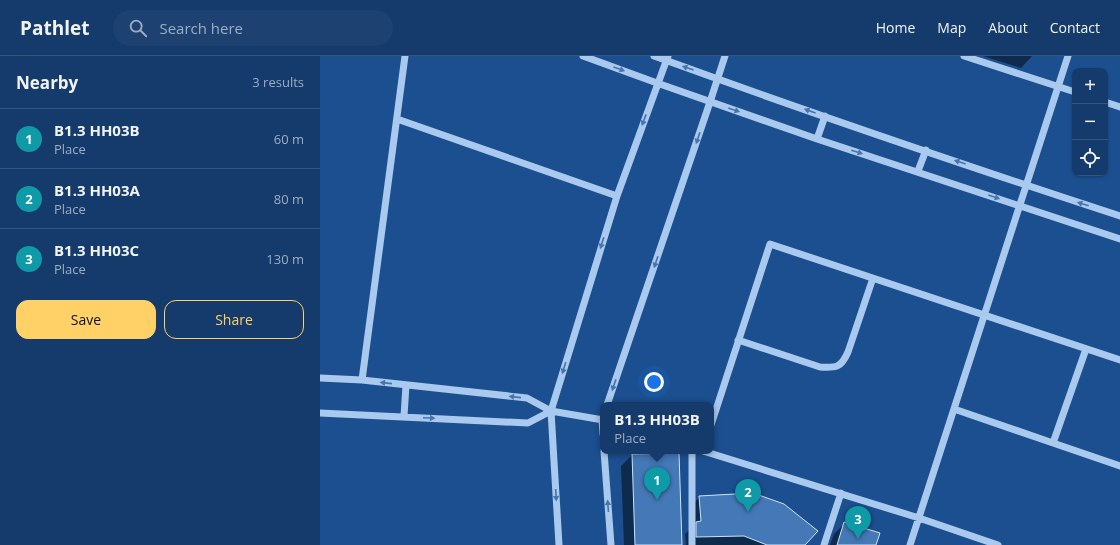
<!DOCTYPE html>
<meta charset="utf-8">
<style>
body{margin:0;font-family:"Open Sans",sans-serif;background:#1d4271;color:#f1f3f6}
.controls{position:absolute;right:12px;top:12px;display:grid;overflow:hidden;border-radius:8px;box-shadow:0 1px 3px #0004}
.controls button{width:36px;height:36px;display:grid;place-items:center;padding:0;border:0;border-bottom:1px solid #33557e;background:#143b6b;color:#f1f3f6;font:20px sans-serif}
.you{position:absolute;left:334px;top:326px;width:14px;height:14px;margin:-10px;border:3px solid #fff;border-radius:50%;background:#1a73e8;box-shadow:0 0 0 6px #1a73e833}
.badge{display:grid;place-items:center;width:26px;height:26px;border-radius:50%;background:#ffd166;color:#fff;font-size:13px;font-weight:700}
.pin{position:absolute;translate:-50% -33px;filter:drop-shadow(0 1px 2px #0008)}
.pin::after{content:'';position:absolute;top:21px;width:14px;height:12px;background:inherit;clip-path:polygon(0 0,100% 0,50% 100%)}
.popup{position:absolute;left:280px;top:346px;width:114px;height:52px;box-sizing:border-box;display:grid;place-content:center;border-radius:8px;background:#143b6b;filter:drop-shadow(0 1px 3px #0005);font-size:13px;white-space:nowrap;color:#9dadc1}
.popup b{font-size:15px;color:#f1f3f6}
.popup::after{content:'';position:absolute;left:50%;top:100%;margin-left:-8px;border:8px solid transparent;border-top-color:#143b6b}
.list{margin:0;padding:0;list-style:none}
h2{display:flex;justify-content:space-between;align-items:center;height:52px;margin:0;padding:0 16px;font-size:17px}
h2 small{font-size:13px;font-weight:400;color:#9dadc1}
.list li{display:grid;grid-template-columns:26px 1fr auto;gap:12px;align-items:center;box-sizing:border-box;height:60px;padding:0 16px;border-top:1px solid #33557e}
.list b{display:block;font-size:15px;white-space:nowrap}
.list p{margin:0;font-size:13px;white-space:nowrap;color:#9dadc1}
.list em{font-size:13px;font-style:normal;color:#9dadc1}
.actions{display:flex;gap:8px;padding:12px 16px}
.actions a{flex:1;padding:9px 0;border:1px solid #ffd166;border-radius:12px;text-align:center;font-size:14px;color:#ffd166}
.actions .main{background:#ffd166;color:#111}
.icon{flex:none;width:22px;height:22px;fill:none;stroke:currentColor;stroke-width:2;stroke-linecap:round;stroke-linejoin:round}
.map{position:relative;flex:none;width:800px;height:489px;overflow:hidden}
header{display:flex;align-items:center;gap:24px;box-sizing:border-box;height:56px;padding:0 20px;background:#143b6b;border-bottom:1px solid #33557e}
header strong{font-size:19px}
nav{display:flex;gap:22px;margin-inline-start:auto;font-size:14px}
.search{width:280px;height:36px;background:#1d4271;display:flex;align-items:center;gap:10px;box-sizing:border-box;padding:0 14px;border-radius:22px;color:#9dadc1;font-size:15px}
main{display:flex}
aside{flex:1;background:#143b6b}
.map>svg:first-child{display:block}
.shadow{fill:#0007}
.building{fill:#4478b7;stroke:#cfe3fa}
.lines{fill:none;stroke-linecap:round;stroke-linejoin:round}
.minor{stroke:#a9c9ee;stroke-width:7}
.oneway{fill:#4674ac}
</style>
<header>
<strong>Pathlet</strong>
<div class="search"><svg class="icon" aria-label="search" viewBox="0 0 24 24"><circle cx="10" cy="10" r="6"/><path d="M15 15l6 6"/></svg>Search here</div>
<nav><a>Home</a><a>Map</a><a>About</a><a>Contact</a></nav>
</header>
<main>
<aside>
<h2>Nearby<small>3 results</small></h2>
<ul class="list">
<li><span class="badge" style="background:#0f9aa8">1</span><div><b>B1.3 HH03B</b><p>Place</p></div><em>60 m</em></li>
<li><span class="badge" style="background:#0f9aa8">2</span><div><b>B1.3 HH03A</b><p>Place</p></div><em>80 m</em></li>
<li><span class="badge" style="background:#0f9aa8">3</span><div><b>B1.3 HH03C</b><p>Place</p></div><em>130 m</em></li>
</ul>
<div class="actions"><a class="main">Save</a><a>Share</a></div>
</aside>
<div class="map">
<svg width="800" height="489" viewBox="0 0 800 489">
<rect width="100%" height="100%" fill="#1b4f8f"/>
<path class="shadow" d="M663 0H712L701 12Z
M312 399 361 489H304L301 410Z
M380 441 483 489H366L365 478 371 472 369 451Z
M525 467 555 489H510L514 478Z"/>
<path class="building" d="M359 397 362 489H315L312 398Z
M433 437 464 448 498 475 485 489H447L424 480 376 481V466L381 465 379 440Z
M524 466 560 477 556 489H517Z"/>
<g class="lines">
<path class="minor" d="M263 0 337 27 497 83 800 183
M334 0C488 56 644 109 800 160
M644 0 755 36
M785 46 800 51
M77 63 297 140
M497 83 505 60
M598 115 606 94
M418 284 500 311C516 312 521 312 528 296L553 222
M766 293 733 387 800 410
M0 322 42 324 207 342 231 355 283 364
M42 324 85 0
M287 349 390 46 405 0
M634 353 733 387
M0 357 208 367 231 355
M84 360 86 329
M283 361 282 364 283 378
M391 369 450 188 800 304
M284 395 291 489
M372 395V489
M383 395 599 462 678 489
M239 489 231 355 297 140 348 0
M504 489 521 437
M590 489 748 0"/>
</g>
<defs><path id="oneway-solid" d="M-6-.8H1V-3.2L6.5 0L1 3.2V.8H-6Z"/></defs>
<g class="oneway">
<use href="#oneway-solid" transform="translate(368 12) rotate(-161)"/>
<use href="#oneway-solid" transform="translate(299 13) rotate(20)"/>
<use href="#oneway-solid" transform="translate(414 54) rotate(19)"/>
<use href="#oneway-solid" transform="translate(490 55) rotate(-160)"/>
<use href="#oneway-solid" transform="translate(324 64) rotate(110)"/>
<use href="#oneway-solid" transform="translate(378 82) rotate(109)"/>
<use href="#oneway-solid" transform="translate(537 96) rotate(18)"/>
<use href="#oneway-solid" transform="translate(640 106) rotate(-161)"/>
<use href="#oneway-solid" transform="translate(674 141) rotate(19)"/>
<use href="#oneway-solid" transform="translate(763 148) rotate(-162)"/>
<use href="#oneway-solid" transform="translate(282 187) rotate(107)"/>
<use href="#oneway-solid" transform="translate(336 206) rotate(109)"/>
<use href="#oneway-solid" transform="translate(244 312) rotate(107)"/>
<use href="#oneway-solid" transform="translate(66 327) rotate(-174)"/>
<use href="#oneway-solid" transform="translate(294 329) rotate(109)"/>
<use href="#oneway-solid" transform="translate(195 341) rotate(-174)"/>
<use href="#oneway-solid" transform="translate(109 362) rotate(3)"/>
<use href="#oneway-solid" transform="translate(236 439) rotate(87)"/>
<use href="#oneway-solid" transform="translate(288 450) rotate(-94)"/>
</g>
</svg>
<div class="controls">
<button>+</button>
<button>−</button>
<button><svg class="icon" aria-label="locate" viewBox="0 0 24 24"><circle cx="12" cy="12" r="6"/><path d="M12 2v4M12 18v4M2 12h4M18 12h4"/></svg></button>
</div>
<div class="you"></div>
<div class="pin badge" style="left:337px;top:444px;background:#0f9aa8">1</div>
<div class="popup"><b>B1.3 HH03B</b>Place</div>
<div class="pin badge" style="left:428px;top:456px;background:#0f9aa8">2</div>
<div class="pin badge" style="left:538px;top:483px;background:#0f9aa8">3</div>
</div>
</main>
